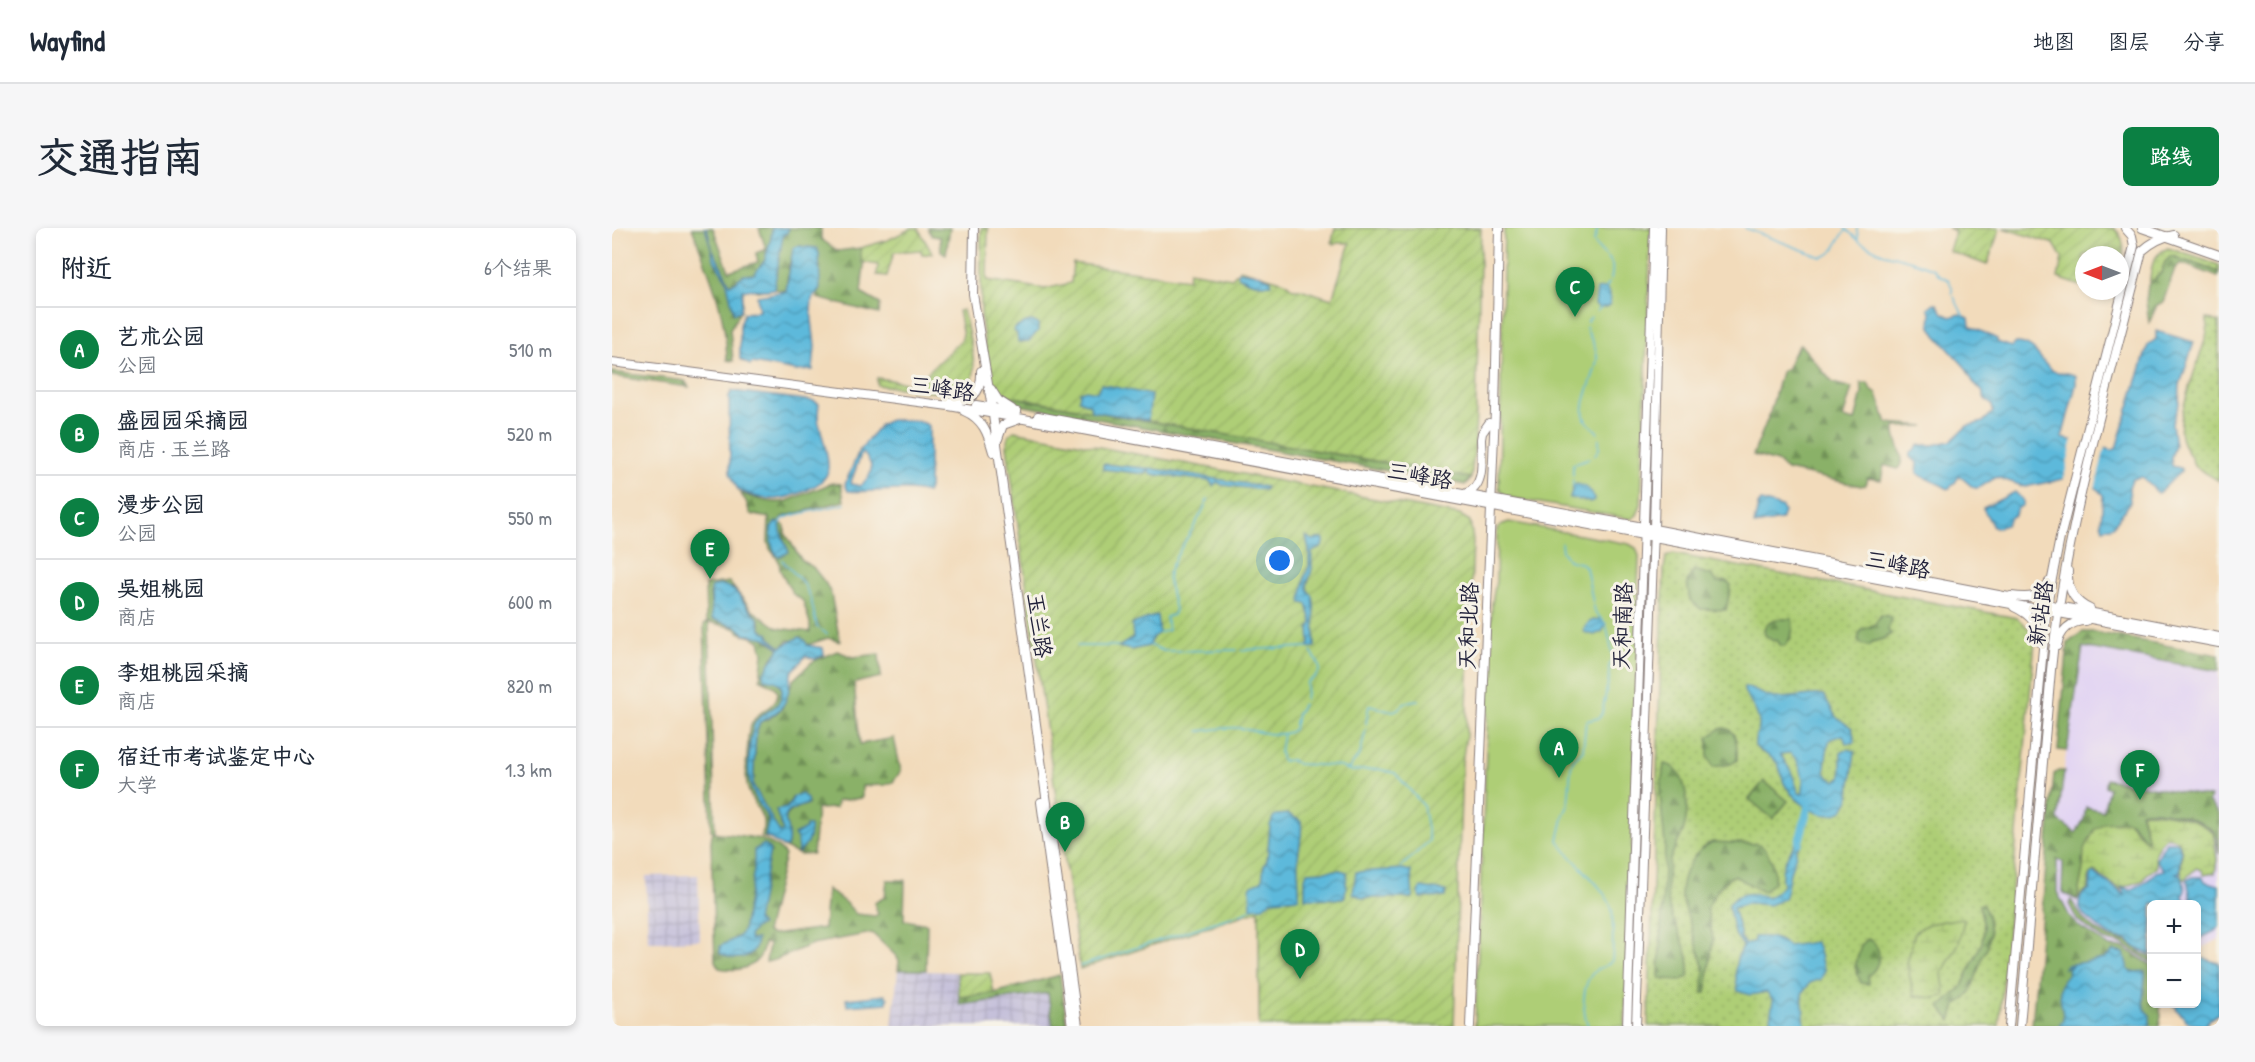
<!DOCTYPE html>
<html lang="zh">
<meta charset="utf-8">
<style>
body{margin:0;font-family:"Patrick Hand","LXGW WenKai TC",sans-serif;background:#f6f6f7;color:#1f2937}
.controls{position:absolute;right:18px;bottom:18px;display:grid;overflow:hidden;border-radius:9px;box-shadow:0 3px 9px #0003}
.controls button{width:54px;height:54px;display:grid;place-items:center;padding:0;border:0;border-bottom:2px solid #e0e1e3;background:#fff;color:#1f2937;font:30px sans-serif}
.compass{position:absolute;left:1463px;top:18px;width:54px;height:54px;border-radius:50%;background:#fff;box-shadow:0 3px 9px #0003;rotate:270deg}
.you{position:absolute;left:668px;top:333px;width:21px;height:21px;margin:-15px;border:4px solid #fff;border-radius:50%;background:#1a73e8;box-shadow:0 0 0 9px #1a73e833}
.badge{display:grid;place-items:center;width:39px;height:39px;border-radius:50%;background:#0b8043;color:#fff;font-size:20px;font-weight:700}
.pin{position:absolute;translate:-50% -50px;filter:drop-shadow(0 2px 3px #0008)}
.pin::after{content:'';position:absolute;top:32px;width:21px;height:18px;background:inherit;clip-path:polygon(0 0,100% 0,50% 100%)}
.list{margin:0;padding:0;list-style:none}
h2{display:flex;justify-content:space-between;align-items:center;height:78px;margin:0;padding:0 24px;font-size:26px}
h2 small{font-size:20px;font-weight:400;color:#747a83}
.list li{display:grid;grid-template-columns:39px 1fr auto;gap:18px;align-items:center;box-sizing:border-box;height:84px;padding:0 24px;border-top:2px solid #e0e1e3}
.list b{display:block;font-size:22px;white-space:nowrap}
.list p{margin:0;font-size:20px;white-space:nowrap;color:#747a83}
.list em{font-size:20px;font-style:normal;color:#747a83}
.map{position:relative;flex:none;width:1607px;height:798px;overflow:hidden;border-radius:9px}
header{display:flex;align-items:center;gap:36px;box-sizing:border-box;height:84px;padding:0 30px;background:#fff;border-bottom:2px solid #e0e1e3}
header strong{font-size:28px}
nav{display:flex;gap:33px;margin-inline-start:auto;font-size:21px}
.intro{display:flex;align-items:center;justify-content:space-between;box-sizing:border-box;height:144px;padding:0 36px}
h1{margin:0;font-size:42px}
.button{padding:15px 27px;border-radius:9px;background:#0b8043;color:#fff;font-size:21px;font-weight:700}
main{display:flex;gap:36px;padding:0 36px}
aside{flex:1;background:#fff;border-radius:9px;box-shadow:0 3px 9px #0003}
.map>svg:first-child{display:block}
.built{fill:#e2d4f3}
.industrial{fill:url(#industrial-grid)}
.grass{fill:url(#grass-dots);stroke:#687858;stroke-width:1.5}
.forest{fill:url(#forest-firs);stroke:#566a51;stroke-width:1.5}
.wetland{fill:url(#wetland-marsh);stroke:#687858;stroke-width:1.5}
.park{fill:#aece76;stroke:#687858;stroke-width:1.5}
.garden{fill:url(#garden-furrows);stroke:#687858;stroke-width:1.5}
.water{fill:url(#water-waves);stroke:#406e8b;stroke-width:1.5;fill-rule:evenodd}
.pier{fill:#f2dbbb}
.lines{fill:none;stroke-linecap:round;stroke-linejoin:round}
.stream{stroke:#5db9db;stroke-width:1.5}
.river{stroke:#5db9db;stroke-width:8}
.secondary-casing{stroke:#8a7e7b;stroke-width:10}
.secondary{stroke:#fff;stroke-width:8}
.labels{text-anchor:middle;stroke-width:6;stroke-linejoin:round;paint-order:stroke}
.street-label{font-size:22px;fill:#22223b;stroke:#f7f3e8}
</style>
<header>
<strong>Wayfind</strong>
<nav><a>地图</a><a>图层</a><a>分享</a></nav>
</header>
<div class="intro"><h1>交通指南</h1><a class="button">路线</a></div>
<main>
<aside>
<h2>附近<small>6个结果</small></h2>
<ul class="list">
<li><span class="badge">A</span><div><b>艺术公园</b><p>公园</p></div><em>510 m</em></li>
<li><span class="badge">B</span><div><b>盛园园采摘园</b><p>商店 · 玉兰路</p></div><em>520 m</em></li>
<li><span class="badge">C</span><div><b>漫步公园</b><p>公园</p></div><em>550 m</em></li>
<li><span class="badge">D</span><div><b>吴姐桃园</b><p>商店</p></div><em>600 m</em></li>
<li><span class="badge">E</span><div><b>李姐桃园采摘</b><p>商店</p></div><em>820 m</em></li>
<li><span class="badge">F</span><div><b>宿迁市考试鉴定中心</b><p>大学</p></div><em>1.3 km</em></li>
</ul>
</aside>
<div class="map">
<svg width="1607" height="798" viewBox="0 0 1607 798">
<defs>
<pattern id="industrial-grid" width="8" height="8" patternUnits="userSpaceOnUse" patternTransform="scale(1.5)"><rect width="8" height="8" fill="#c5c0da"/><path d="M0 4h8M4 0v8" fill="none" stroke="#a9a5bc"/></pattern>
<pattern id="grass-dots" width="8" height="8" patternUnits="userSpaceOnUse" patternTransform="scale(1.5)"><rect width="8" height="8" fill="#aece76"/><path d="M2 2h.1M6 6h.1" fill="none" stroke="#95b167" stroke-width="1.8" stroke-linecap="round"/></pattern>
<pattern id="forest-firs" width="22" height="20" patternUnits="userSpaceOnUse" patternTransform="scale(1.5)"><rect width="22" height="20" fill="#8ab167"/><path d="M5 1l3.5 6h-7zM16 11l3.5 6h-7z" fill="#709056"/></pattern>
<pattern id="wetland-marsh" width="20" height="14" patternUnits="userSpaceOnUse" patternTransform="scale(1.5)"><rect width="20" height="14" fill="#aece76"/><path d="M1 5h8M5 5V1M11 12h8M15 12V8" fill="none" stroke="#95b167"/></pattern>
<pattern id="garden-furrows" width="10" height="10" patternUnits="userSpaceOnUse" patternTransform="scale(1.5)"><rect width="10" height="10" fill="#aece76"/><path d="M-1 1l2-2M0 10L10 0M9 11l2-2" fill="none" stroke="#95b167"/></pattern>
<pattern id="water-waves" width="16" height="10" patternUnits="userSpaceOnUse" patternTransform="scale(1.5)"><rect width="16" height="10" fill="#5db9db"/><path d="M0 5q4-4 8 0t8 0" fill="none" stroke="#4c96b3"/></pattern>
</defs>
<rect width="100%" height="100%" fill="#f7f3e8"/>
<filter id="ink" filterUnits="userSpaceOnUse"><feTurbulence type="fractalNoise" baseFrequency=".0167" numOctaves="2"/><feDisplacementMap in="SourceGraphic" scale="12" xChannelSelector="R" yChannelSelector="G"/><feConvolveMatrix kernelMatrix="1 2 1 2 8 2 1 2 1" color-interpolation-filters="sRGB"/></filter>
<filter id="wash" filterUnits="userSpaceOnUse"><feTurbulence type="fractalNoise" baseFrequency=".008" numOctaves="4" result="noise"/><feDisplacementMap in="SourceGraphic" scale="24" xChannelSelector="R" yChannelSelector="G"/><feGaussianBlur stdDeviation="1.35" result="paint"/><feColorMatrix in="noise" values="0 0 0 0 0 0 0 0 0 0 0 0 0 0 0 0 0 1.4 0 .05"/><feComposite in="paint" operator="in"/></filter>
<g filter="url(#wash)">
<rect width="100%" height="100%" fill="#f2dbbb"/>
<path class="built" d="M1471 419 1607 443V711L1585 722 1584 676H1540L1539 737 1512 720 1498 719 1465 697 1458 689 1445 664 1446 592 1450 553Z"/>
<path class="industrial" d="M86 647 88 712 36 714 34 648Z
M286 742 345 744 348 777 436 765 441 798H280Z"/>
<path class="grass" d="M1556 20 1607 37V44L1564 29 1537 57C1540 40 1538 28 1556 20Z
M1594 90 1607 94V253L1582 238C1580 227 1571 220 1569 209 1564 187 1587 133 1594 109L1596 98Z
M1061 326 1405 390 1418 402 1423 413 1387 798H1036L1052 341 1054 329Z"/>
<path class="forest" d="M80 0H101L117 43 146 34 144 25 154 21 147 0H209V11L226 23 248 20 252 38 249 65 268 76 267 86 205 70V64L207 62 192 19 186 18 177 36 174 63 162 61 145 63 140 60 131 62 129 83 118 101 121 133 115 132C114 82 97 45 80 0Z
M316 0H338L334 26 329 24 328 9 320 8Z
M1559 28 1607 44 1606 49 1569 35 1563 40 1551 74 1545 77 1537 95 1534 73 1536 57 1549 45 1553 34Z
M1188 116 1221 155 1240 160 1231 190 1243 193 1250 165 1249 155H1256L1259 162 1265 166 1275 195 1313 198 1283 199C1280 214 1297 227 1286 241L1272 237 1269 252 1255 250 1253 257 1249 258 1175 242 1165 234 1141 227 1158 185 1169 144 1176 140 1181 126Z
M0 144 73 153 77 159 0 148Z
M390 167 859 250 853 257 849 256 396 175 391 172Z
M220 255 229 256 232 273 170 289 167 294 173 298V305L190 333 201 339 214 356 219 366 228 414 216 410 195 417 177 412 169 419 158 410 156 405 149 402 148 392 138 383 121 360 98 365 100 391 125 399 133 406 149 408 168 420 159 432 163 452 170 459C170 483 159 478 147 490 138 499 135 542 138 554 140 567 149 580 157 591L153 608 158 611 149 609C157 586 142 581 136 561 132 547 135 529 136 514 136 507 138 498 142 492 150 480 164 480 166 465L163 459 148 451 151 425 148 413 140 409 132 407 122 400 97 394 103 604C125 609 158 606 173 627L154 704 160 707 212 700 215 661 235 676 244 686 263 688 266 686 262 675 273 669 275 652H293L292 692 315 696 314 742H286L287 733 284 728 260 705 200 716 163 732 154 734 157 716 152 715C150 738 129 745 107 740L103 733 99 614 100 606 102 604 99 602 92 397 96 394 94 391 93 357 117 354 140 382 166 400 198 404V395L191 373 181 366 168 342 167 333 158 321 156 314 157 290 138 286 134 273 128 265C144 271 158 276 175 273Z
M1082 342 1099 347 1105 354 1114 353 1119 357 1114 382 1089 381 1078 372 1075 354Z
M1269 387 1279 389 1276 402 1279 406 1271 411 1260 414 1258 418 1249 416 1246 413 1248 403 1263 396Z
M1165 391H1180C1182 401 1180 412 1172 418H1169L1165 412 1161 413 1153 407 1152 401 1155 396Z
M1470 404H1482L1607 427V443L1471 419 1455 523 1446 522 1456 415Z
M225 423 241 429 267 426 269 449 242 455 248 516 282 510 289 543 281 554 273 557 250 558V570L225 573 224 580 205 581 201 626 188 627 171 619 176 617C172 592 167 584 196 576L180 570 175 580 164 582 171 603 168 606 166 603 141 557 144 505 147 494 157 491 170 480 181 452 200 434Z
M1113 500C1126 503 1125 520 1125 532L1119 536 1101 539 1096 528V510L1107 501Z
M1052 536C1061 537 1065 542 1069 549 1077 567 1077 590 1069 608 1065 617 1058 627 1057 637 1055 650 1054 666 1057 679 1063 701 1082 727 1076 749L1069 752 1048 751 1047 747 1053 617 1048 565Z
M1447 543H1452L1446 592 1464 605 1472 591 1474 579 1491 583 1497 560 1493 558 1494 551 1598 569 1596 574 1607 586V626L1603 604C1588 591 1547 579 1528 584L1535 608V614L1519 594 1470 631 1471 641 1465 672 1450 664 1451 634 1445 631V664L1458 689 1465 697 1498 719 1512 720 1539 737 1540 776H1547L1549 788 1547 798H1420L1442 546Z
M1152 553 1176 573 1161 591 1137 571Z
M1100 614 1147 616C1158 624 1164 640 1162 654L1151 664 1123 648 1118 649 1105 662 1095 681 1101 711 1094 765H1091L1092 739 1069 668C1069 645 1080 625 1100 614Z
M1459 672 1472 692 1486 703 1498 710 1514 713 1531 726 1539 728V734L1512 717 1492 712 1465 692 1457 676Z
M1370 676 1376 687 1378 707 1375 721 1370 730 1359 763 1353 771 1344 777 1339 793 1328 779 1349 760 1370 714 1372 698 1367 677Z
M1256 711C1272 719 1269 738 1256 748L1257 756 1249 755 1243 739 1249 717Z
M448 747 455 796 441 798 436 765 348 777 347 769 382 765Z"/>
<path class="wetland" d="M1534 584C1554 584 1585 591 1601 604L1605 631 1603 645 1592 647 1590 642 1584 640 1571 653 1569 642 1570 624 1566 612 1554 609C1544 619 1540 626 1545 639L1534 647 1532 652 1516 658 1509 659V662L1482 643 1477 648V660L1469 666 1465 672 1471 641 1472 622 1483 601 1492 595 1516 593 1535 614V608L1529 585Z
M1350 690 1352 692 1347 715 1330 745 1333 768 1322 770 1302 768 1295 736 1303 704 1316 696Z"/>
<path class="park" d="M892 0H1039L1029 276 1025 287 1019 291 894 269 887 260Z
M897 294 1017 316 1024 320 1027 328 1025 390 1027 407 1013 798H863L880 375 884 353 885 301 891 296Z"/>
<path class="garden" d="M300 0H306L320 25 310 27 309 22 282 24 275 48 265 47 266 37 250 34 248 20 276 12Z
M369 0H376L375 52 433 61 459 55 461 35 576 51 577 43 620 50 628 41 673 54 681 61H688L720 71 738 15H725L723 17 720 14 723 0H869L863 215 859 250 391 167V172L382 162 378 148 369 91Z
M1336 0H1388L1375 37 1337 23 1343 3Z
M1391 0H1501C1512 7 1514 23 1508 35V27H1472V59L1446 50 1450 30 1442 16Z
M351 82C355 104 377 163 344 167L265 157V150L303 156 305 155 349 112 351 107 346 83Z
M402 203 848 287 858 293 861 312 854 508 850 535 842 798H647V682L468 741 395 218 397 207Z
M345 745H378L382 765 347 769Z"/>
<path class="water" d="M93 0H95L99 18 118 56 126 53V51L132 47 142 46 153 32 159 10 160 0H177L175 5 171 7 162 61C150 64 142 60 131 62L129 83 122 85 114 51 103 34Z
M186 18 205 20 207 25 208 60 200 71 199 83 203 118 201 142 184 143 141 135 138 137 128 131V97L132 85 147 83 145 68 174 63 181 20Z
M626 43 646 46 659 52V56C647 57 636 54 626 48Z
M994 60 998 66V77L995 79H986L983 76 985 61Z
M1322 75 1325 76 1331 85 1339 89 1347 86 1357 90 1358 98 1385 111V114L1400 119 1404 115C1426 115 1428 136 1441 143 1448 146 1457 143 1464 148V157L1450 210 1500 222 1504 221 1506 214 1536 117 1544 111V103L1582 114 1568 157 1567 176 1560 195 1563 218 1559 229 1560 238 1569 240V244C1560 250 1555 259 1546 265L1530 249 1521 251 1517 259 1518 275 1501 298 1491 301 1489 295 1491 267 1483 259 1451 251 1413 259 1385 249C1362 261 1368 267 1347 247L1343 255 1336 261C1326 254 1314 252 1305 245L1306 235 1298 229V225L1308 217H1321L1339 213 1355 198 1371 194 1381 184 1380 177 1373 171 1370 163 1361 154 1353 139 1324 107 1318 97 1319 87 1316 80Z
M420 93 426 96V103L417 113 406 114 405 105 402 103V101L414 94Z
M489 156 539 167 536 192 479 183 478 177 467 172 468 164 474 162 485 164Z
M120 163 202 173 207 176C206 183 205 192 208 199 211 213 217 226 216 241 216 258 178 270 163 271 150 272 137 267 126 262L118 245 117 168Z
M278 192C290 192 307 191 317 198V261L315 265C289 258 262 266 236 263L233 256 247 223 268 197ZM250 224C263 237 262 246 248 258L240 256 239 254Z
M491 236 543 241 654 259 652 262 610 257 605 254 601 258 598 253 538 246 537 242 534 246 491 241Z
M965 256C973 258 982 263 982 272L978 274 958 270 961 258Z
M1403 264 1411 272V277L1405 281 1403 287 1398 290 1394 297H1390L1387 300 1381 299 1371 280Z
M1149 273 1170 279 1172 284 1169 292C1163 293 1145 297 1142 297L1146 277Z
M164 294 168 296 170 308 177 324 167 329C158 322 159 310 159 300Z
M694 308 700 312 710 310 712 311 710 319 700 324C699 329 700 335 700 340 699 352 689 358 701 368 704 385 702 402 703 419L698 420 696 419 698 415 697 401 700 394 695 376 690 375 689 373 693 348 697 338V323Z
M111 357C130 362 129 378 145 388L149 402 156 405 158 410 169 419 187 409 193 412 195 417 211 420 212 427 203 431 193 428C190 434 185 437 181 442 177 448 178 455 177 461 174 481 163 486 148 494L144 505 141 557 168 605 171 603 164 582 175 580C181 573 179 566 190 566L195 571 196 576C156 587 183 594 175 619H171L153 608 157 591C149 580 141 568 138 554 135 542 137 500 146 491 155 481 168 482 170 465 171 452 161 453 152 451L151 446 168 420 154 410 133 406 125 399 100 391 99 360 102 358Z
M545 387 547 405 541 409 537 418 519 422 506 419 521 410 520 396Z
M988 391 994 396 990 404 982 407 972 404C972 396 980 391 988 391Z
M1132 459C1143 461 1152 469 1164 470 1180 471 1196 465 1212 467L1224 489 1240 500 1243 513 1241 515H1234L1231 507 1218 511C1215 518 1213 537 1213 545L1218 550 1224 553 1229 550V525L1235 521 1243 523 1237 571 1231 582C1210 598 1183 572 1173 557 1169 550 1170 542 1165 535 1159 527 1148 525 1143 518 1142 509 1145 506 1147 499 1149 487 1137 473 1132 463ZM1178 525C1188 532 1194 554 1190 566L1187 565 1179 543 1168 526Z
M676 586 689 593C691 610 687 616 686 631 685 644 688 657 687 670L660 672 651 679 639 680 638 660 640 657 650 653 652 637 655 632 658 598 661 589 664 587Z
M194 598H198C199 609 195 618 186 625L185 610 182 607 194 601Z
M1184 614 1188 615V618L1184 621C1185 630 1181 633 1179 641 1176 651 1176 660 1172 671L1157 677 1137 675 1121 680 1128 704V709L1133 717 1142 713V709C1156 708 1165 709 1176 718L1203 714C1209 721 1207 733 1213 742L1209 751 1198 755 1190 766 1193 798H1167L1158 790 1161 773 1155 764 1138 767 1126 763C1123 748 1121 732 1131 718L1122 705 1116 677C1127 663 1141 663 1156 670L1171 658C1167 637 1175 630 1184 614Z
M1554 614H1565L1567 616 1569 624 1568 644 1564 645 1570 647 1573 662 1571 669 1575 676H1540L1539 726C1532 724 1520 720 1517 712 1513 711 1507 711 1503 710 1494 707 1487 699 1479 693 1466 684 1461 670 1478 661L1479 647 1482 645 1513 667 1510 659 1519 662 1534 654 1544 644 1552 642 1544 632Z
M152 616 158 622 145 693 149 697 142 701 137 708 138 712 145 711C143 732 123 734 108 725V718L126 709 131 703 142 642V622Z
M791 641 799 643 801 670H750L741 665 744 644Z
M728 642 735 644 733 669 729 671 693 670V650L695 644Z
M1581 649H1590L1594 654 1607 657V698L1603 703 1585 712 1584 676H1580L1575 652Z
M809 659 834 663 833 669 808 670 806 664Z
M1501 723 1512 725 1516 741 1520 744 1533 743C1535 757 1525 778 1538 787V798H1446L1451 793C1452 776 1440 759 1457 745L1456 742 1459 738 1452 740 1454 737 1492 731Z
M1590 730 1607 735V783L1606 786 1598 791 1592 798 1577 795 1564 781 1565 779 1559 776H1584L1585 731Z
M273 767 276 770 275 775 235 778 234 771Z"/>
<path class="pier" d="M1461 211 1493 219 1483 261 1451 254Z"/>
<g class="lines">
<path class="stream" d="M986 0 982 13C990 31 1005 26 999 51
M1133 0 1209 29C1226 26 1224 11 1235 2
M1233 0 1248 14 1270 25 1300 33 1322 41 1327 47 1337 52 1340 60V66
M1245 0 1246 11
M994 60 997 55
M1342 69 1352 89
M985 83 989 79
M975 94 979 89
M974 99C977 110 985 117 985 130 985 146 966 176 973 191 976 196 983 200 986 205
M982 228 987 221V210
M961 247V236L977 230
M961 252V258
M168 296 171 291 178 288 233 276
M949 315 950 323 956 332 971 336 974 340 983 384 994 396 1001 428 997 439V450L990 485 987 490 974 493 971 522 961 532 959 539 956 578 952 586 946 612C957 632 995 659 1000 682 1001 686 1001 729 1000 732 997 739 989 738 984 742 969 754 970 781 976 798
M170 332 192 356 199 371 205 399 215 406
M547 405 556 402 554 389 561 387 563 382 556 351 557 344C567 318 586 297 596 271
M538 417 552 423 625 422
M465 418H506
M629 422 696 419
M693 472 695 454C713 444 709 437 699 424
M754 496 757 477C764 477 772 484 780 483 791 482 789 472 807 472
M587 503C599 502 614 499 626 500 639 502 672 512 682 501L685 486 691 476
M671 506 668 524 670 533 679 532 686 536 726 538 740 543 766 541 783 545 811 577 817 613 789 639
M736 542 748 526 754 501
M468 738 634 684 639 680"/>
<path class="river" d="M1187 614 1196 580"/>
</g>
</g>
<g filter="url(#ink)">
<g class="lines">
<defs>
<path id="secondary" d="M362 0 361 66 380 180 466 798
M1530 0 1607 27
M0 134 337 178 412 191 1607 415
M379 161 386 172 400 181
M336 174C359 171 370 169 369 143
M364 177 405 184
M352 183C371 191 376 206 381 224
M426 188 1042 301 1402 370
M386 211 391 197 408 191
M852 266C875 260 869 229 869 211L870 205 877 195
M1456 343C1455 361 1462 374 1478 381
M1399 368C1415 370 1429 371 1437 354
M1429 375 1607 409
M1402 379C1418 386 1428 397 1429 415
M1445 418C1448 403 1458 393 1474 393
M429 574 460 798
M858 798 883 182 887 0
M1015 798 1042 0
M1024 798 1042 301 1049 0
M1397 798 1435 376 1448 310 1522 18 1520 8 1513 0
M1408 798 1439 442C1453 302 1496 160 1530 23 1540 14 1549 9 1562 7"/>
</defs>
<use href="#secondary" class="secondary-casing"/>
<use href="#secondary" class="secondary"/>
</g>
</g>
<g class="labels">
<g class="street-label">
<text transform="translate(330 160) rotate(8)" y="8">三峰路</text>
<text transform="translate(808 247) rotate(10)" y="8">三峰路</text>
<text transform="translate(1286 336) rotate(11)" y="8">三峰路</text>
<text transform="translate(1428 385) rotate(-82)" y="8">新站路</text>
<text transform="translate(428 397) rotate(82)" y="8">玉兰路</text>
<text transform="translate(856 398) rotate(-88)" y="8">天和北路</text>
<text transform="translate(1010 398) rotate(-88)" y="8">天和南路</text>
</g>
</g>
</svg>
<div class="controls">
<button>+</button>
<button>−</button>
</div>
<svg class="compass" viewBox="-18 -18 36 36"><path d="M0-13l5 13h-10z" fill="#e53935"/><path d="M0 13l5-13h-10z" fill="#747a83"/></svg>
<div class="you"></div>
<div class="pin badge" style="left:947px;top:550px">A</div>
<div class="pin badge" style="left:453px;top:624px">B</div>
<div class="pin badge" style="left:963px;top:89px">C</div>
<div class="pin badge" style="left:688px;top:751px">D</div>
<div class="pin badge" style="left:98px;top:351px">E</div>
<div class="pin badge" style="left:1528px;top:572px">F</div>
</div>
</main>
